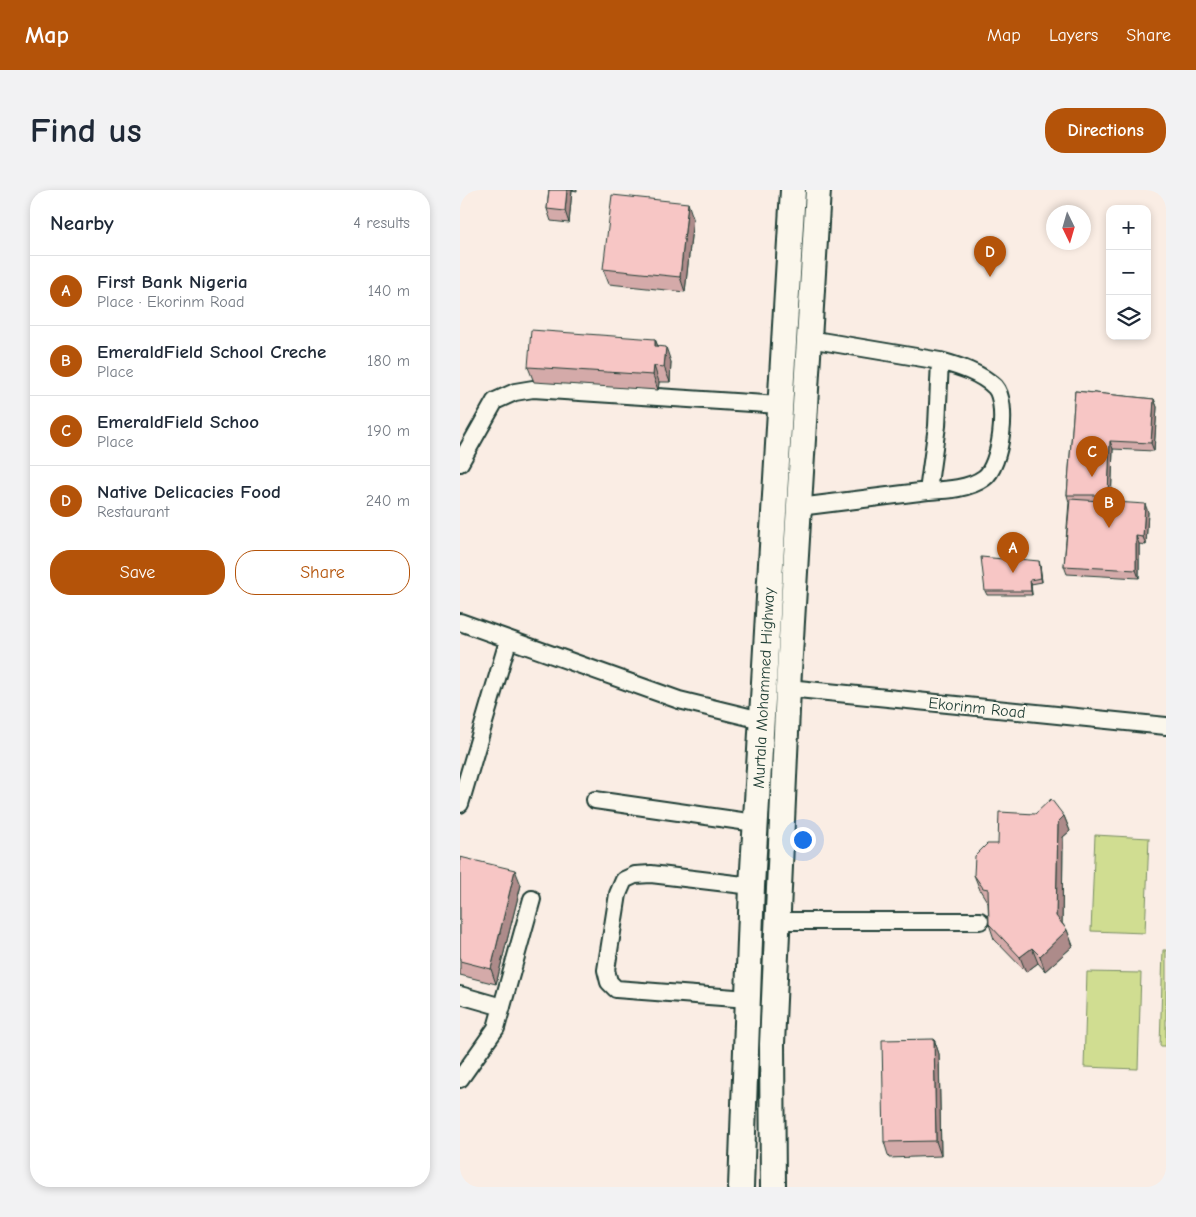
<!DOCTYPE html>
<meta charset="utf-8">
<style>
body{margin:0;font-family:"Comic Neue",sans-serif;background:#f2f2f3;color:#1f2937}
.controls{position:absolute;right:15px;top:15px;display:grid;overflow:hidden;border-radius:10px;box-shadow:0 2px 8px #0003}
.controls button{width:45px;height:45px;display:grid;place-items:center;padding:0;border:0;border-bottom:1px solid #e0e1e3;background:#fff;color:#1f2937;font:25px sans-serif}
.compass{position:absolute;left:586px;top:15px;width:45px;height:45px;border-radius:50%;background:#fff;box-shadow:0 2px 8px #0003;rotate:175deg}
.you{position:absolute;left:342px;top:649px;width:18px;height:18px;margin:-12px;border:4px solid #fff;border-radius:50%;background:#1a73e8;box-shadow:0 0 0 8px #1a73e833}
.badge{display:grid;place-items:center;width:32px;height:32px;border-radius:50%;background:#b45309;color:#fff;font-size:16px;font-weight:700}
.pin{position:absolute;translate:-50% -41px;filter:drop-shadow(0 1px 2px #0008)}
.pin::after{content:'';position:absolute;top:26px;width:18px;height:15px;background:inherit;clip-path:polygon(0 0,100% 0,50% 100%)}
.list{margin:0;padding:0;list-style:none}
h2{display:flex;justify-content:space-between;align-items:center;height:65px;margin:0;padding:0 20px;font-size:21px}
h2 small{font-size:16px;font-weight:400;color:#747a83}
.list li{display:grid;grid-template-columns:32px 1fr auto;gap:15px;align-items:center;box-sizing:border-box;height:70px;padding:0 20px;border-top:1px solid #e0e1e3}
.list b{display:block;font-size:19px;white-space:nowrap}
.list p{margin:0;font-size:16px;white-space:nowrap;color:#747a83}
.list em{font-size:16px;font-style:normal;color:#747a83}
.actions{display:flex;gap:10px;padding:15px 20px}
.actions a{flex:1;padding:11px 0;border:1px solid #b45309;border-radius:20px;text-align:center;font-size:18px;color:#b45309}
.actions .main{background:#b45309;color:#fff}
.icon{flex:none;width:28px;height:28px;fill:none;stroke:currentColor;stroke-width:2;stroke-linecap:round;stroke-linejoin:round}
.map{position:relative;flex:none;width:706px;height:997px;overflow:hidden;border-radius:20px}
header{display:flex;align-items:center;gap:30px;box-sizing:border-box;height:70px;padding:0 25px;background:#b45309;color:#fff}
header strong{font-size:24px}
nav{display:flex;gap:28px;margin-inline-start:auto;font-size:18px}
.intro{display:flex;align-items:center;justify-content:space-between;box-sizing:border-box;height:120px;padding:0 30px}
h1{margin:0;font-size:35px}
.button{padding:12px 22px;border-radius:20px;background:#b45309;color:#fff;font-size:18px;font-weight:700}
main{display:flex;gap:30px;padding:0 30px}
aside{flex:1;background:#fff;border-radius:20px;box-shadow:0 2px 8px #0003}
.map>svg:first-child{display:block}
.green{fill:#d0dd91;stroke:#788d62}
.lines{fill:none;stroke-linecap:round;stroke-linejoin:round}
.minor-casing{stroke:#1f3d34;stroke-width:20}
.highway-casing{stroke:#1f3d34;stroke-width:28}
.minor{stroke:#fbf7ec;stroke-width:16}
.highway{stroke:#fbf7ec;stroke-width:24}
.wall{fill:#d4aaa9;stroke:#1f3d34}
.shaded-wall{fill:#ad8b8a;stroke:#1f3d34}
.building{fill:#f7c6c5;stroke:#1f3d34}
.labels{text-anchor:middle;stroke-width:4;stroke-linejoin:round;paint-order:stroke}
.street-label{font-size:16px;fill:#1f3d34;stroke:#fbf7ec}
</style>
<header>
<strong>Map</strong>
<nav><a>Map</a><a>Layers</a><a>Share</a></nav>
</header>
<div class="intro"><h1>Find us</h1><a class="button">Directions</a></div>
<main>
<aside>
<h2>Nearby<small>4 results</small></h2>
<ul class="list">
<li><span class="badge">A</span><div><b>First Bank Nigeria</b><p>Place · Ekorinm Road</p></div><em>140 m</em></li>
<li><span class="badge">B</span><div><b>EmeraldField School Creche</b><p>Place</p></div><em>180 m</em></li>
<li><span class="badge">C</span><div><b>EmeraldField Schoo</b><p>Place</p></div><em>190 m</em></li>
<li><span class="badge">D</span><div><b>Native Delicacies Food</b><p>Restaurant</p></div><em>240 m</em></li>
</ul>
<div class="actions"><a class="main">Save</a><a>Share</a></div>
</aside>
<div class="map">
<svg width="706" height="997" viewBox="0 0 706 997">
<rect width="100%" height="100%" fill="#faede4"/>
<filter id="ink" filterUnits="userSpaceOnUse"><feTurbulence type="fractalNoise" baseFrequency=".02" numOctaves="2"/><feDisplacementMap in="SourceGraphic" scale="10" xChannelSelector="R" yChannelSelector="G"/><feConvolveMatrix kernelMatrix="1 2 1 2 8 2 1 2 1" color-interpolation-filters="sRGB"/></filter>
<g filter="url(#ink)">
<path class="green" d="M635 645 689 648 685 743 631 741Z
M703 760H706V856H700Z
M627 782 681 783 678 879 624 877Z"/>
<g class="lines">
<defs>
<path id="minor" d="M0 273 35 211 55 202 73 199 320 215
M468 301C486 300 509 299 524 288 541 276 549 213 535 197 521 183 498 176 480 171
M339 317 468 301 477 236 480 171 349 149
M0 432 219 510 301 530
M328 498 706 536
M135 610 295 633
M0 614 48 451
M318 731H520
M0 805 42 817
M288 809 156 799 149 792 146 780 158 704 164 690 175 685 191 684 292 696
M0 889 36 838 72 709"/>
<path id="highway" d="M281 997 292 696 333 0
M313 997 312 854 328 498 358 0"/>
</defs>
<use href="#minor" class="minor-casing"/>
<use href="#highway" class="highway-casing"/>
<use href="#minor" class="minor"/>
<use href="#highway" class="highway"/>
</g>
<path class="wall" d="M89 0H117V1L112 0 109 33 91 31 87 19Z
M233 28 225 102 149 94 143 79Z
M195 149 198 157 211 172 210 192H199L198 200 74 192 68 177Z
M615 201 694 209 697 217 694 261 653 259 651 312 688 322 686 355 679 354V388L607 384 604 376 609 312 607 305Z
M550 363 549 368 580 375 582 392 571 394 572 405H527L525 401 543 369Z
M604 626 610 641 603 647 602 733 607 740 613 756 585 781 578 773 566 782 534 749 529 734 528 713 520 700 514 685 538 654Z
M0 667 61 695 36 794 0 785Z
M474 849 479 864 481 966 429 968 424 952Z"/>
<path class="shaded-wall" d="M107 0H112L109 33 105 21Z
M228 13 233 28 225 102 220 87Z
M195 149 201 164 195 156Z
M206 157 211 172 210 192 204 177Z
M194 176 199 192 198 200 193 185Z
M694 209 697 217 694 261 691 253Z
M650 251 653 259 651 313 648 305Z
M685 314 688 322 686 355 683 347Z
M676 346 679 354V388L676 380Z
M548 359 550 363 548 372 547 368Z
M579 371 580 375 582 392 581 388Z
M570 390 571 394 572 405 571 401Z
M604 626 610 641 603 647 602 741 596 726 598 632Z
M55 680 61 695 36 794 31 779Z
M607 740 613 756 585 781 580 766Z
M572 758 578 773 566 782 560 767Z
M474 849 479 864 481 966 476 951Z"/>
<path class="building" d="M89 0H107L105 21 87 19Z
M152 5 228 13 220 87 143 79Z
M71 140 195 149V156L206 157 204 177 194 176 193 185 68 177Z
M615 201 694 209 691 253 650 251 648 305H607Z
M610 309 685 314 683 347 676 346V380L604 376Z
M543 359H548L547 368 579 371 581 388 570 390 571 401H525L521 367 543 369Z
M591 609 604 626 598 632 596 726 607 740 580 766 572 758 560 767 529 734 528 699 523 698 514 685 515 666 527 654H538L539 622 575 624Z
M0 667 55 680 31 779 0 771Z
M474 849 476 951 424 952 422 850Z"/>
</g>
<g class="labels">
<g class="street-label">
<text transform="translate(303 498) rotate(-87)" y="6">Murtala Mohammed Highway</text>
<text transform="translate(517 517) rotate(6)" y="6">Ekorinm Road</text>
</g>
</g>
</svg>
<div class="controls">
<button>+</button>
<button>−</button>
<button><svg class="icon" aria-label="layers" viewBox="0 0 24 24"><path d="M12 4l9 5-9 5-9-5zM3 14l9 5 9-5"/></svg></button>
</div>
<svg class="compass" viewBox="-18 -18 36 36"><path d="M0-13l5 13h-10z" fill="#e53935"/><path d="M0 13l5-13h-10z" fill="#747a83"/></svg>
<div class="you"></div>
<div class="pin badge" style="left:553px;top:383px">A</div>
<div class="pin badge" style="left:649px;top:338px">B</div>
<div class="pin badge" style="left:632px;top:287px">C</div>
<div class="pin badge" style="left:530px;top:87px">D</div>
</div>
</main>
